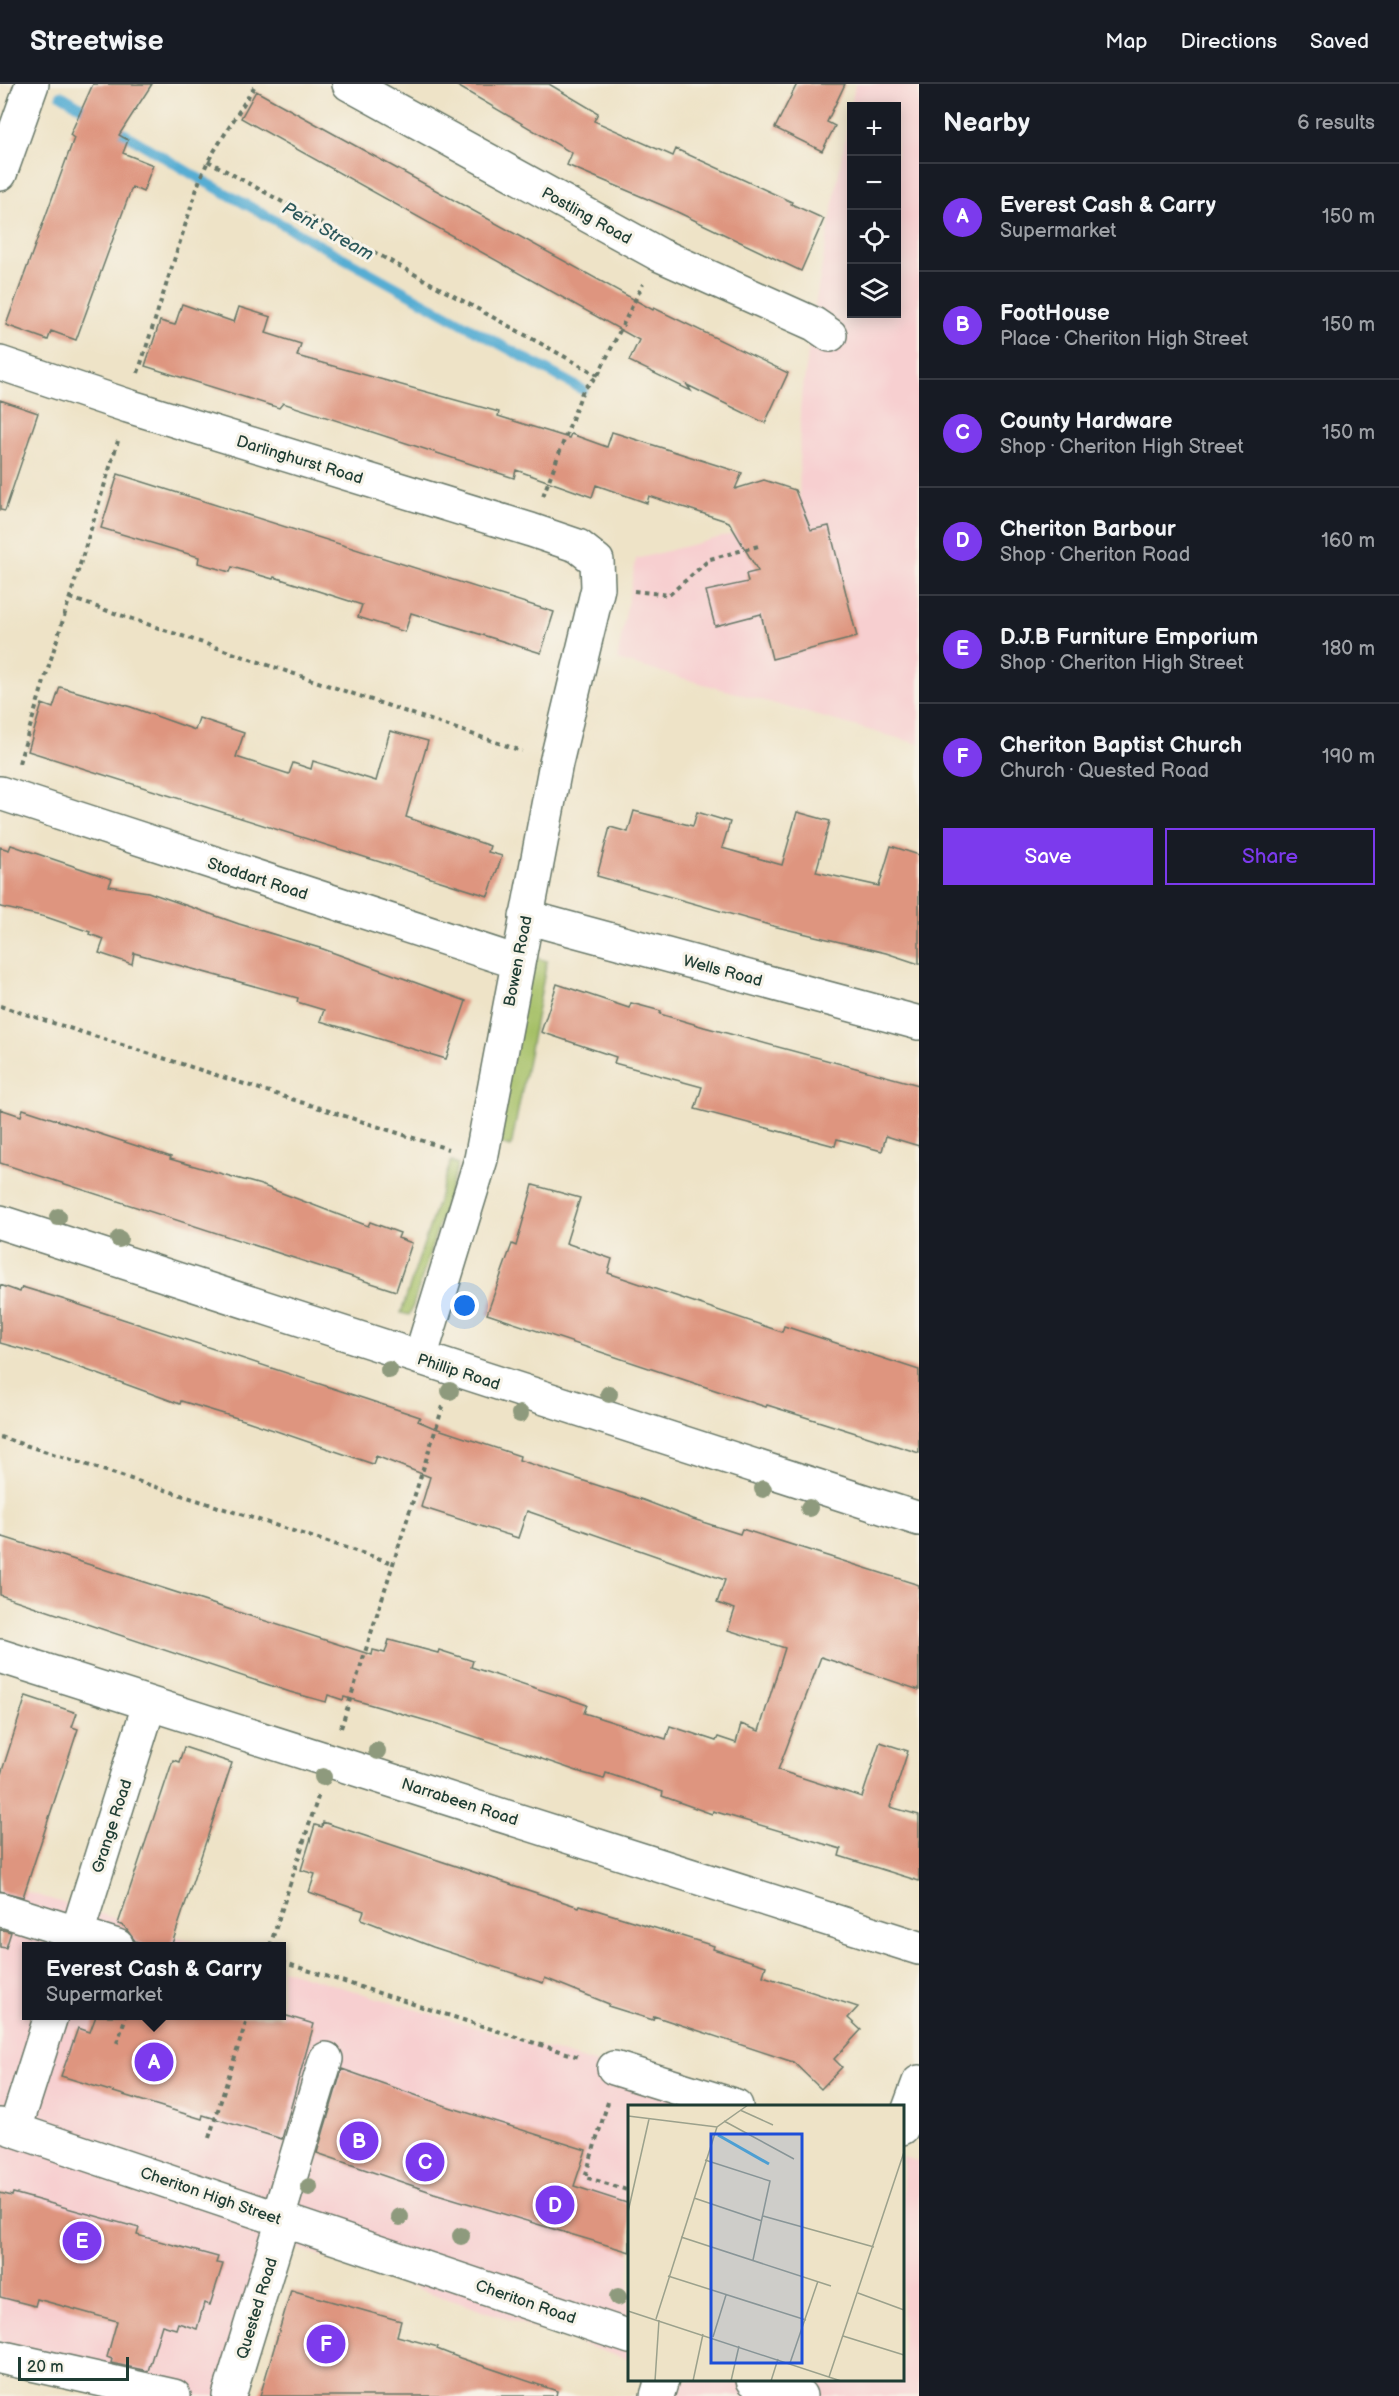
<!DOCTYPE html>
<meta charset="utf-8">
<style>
body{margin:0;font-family:"Balsamiq Sans",sans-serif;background:#20242c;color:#f1f3f6}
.controls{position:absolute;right:18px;top:18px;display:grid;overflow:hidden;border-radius:0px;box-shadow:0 3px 15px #0003}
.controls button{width:54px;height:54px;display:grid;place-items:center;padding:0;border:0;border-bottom:2px solid #363941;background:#171b24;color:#f1f3f6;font:30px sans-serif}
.scale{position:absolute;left:18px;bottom:15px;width:111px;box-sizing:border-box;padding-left:6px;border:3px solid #1f3d34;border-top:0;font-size:16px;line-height:21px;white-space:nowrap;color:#1f3d34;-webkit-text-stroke:4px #f7f3e8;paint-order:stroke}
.you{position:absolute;left:465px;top:1222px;width:21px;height:21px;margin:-15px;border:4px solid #fff;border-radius:50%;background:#1a73e8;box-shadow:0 0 0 9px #1a73e833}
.badge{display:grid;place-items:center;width:39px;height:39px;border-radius:50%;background:#7c3aed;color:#fff;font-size:20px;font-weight:700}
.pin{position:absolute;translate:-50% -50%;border:3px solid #fff;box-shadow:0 2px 6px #0006}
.popup{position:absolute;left:22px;top:1858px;width:264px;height:78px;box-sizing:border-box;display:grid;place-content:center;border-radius:0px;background:#171b24;filter:drop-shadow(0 2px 4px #0005);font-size:20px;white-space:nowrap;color:#9ea1a6}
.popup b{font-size:22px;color:#f1f3f6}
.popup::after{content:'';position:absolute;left:50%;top:100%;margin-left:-12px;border:12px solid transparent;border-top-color:#171b24}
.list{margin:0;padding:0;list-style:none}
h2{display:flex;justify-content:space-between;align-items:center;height:78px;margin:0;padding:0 24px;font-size:26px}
h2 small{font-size:20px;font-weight:400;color:#9ea1a6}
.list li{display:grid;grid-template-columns:39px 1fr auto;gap:18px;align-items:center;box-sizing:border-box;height:108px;padding:0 24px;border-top:2px solid #363941}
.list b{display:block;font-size:22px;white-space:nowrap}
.list p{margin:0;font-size:20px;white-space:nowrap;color:#9ea1a6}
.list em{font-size:20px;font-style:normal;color:#9ea1a6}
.actions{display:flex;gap:12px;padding:18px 24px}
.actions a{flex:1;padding:14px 0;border:2px solid #7c3aed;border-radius:0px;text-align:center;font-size:21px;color:#7c3aed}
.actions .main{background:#7c3aed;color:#fff}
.icon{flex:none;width:33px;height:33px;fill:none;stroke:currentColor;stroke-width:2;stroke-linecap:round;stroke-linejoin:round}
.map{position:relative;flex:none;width:919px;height:2312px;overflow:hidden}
header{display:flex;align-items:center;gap:36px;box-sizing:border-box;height:84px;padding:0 30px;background:#171b24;border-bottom:2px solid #363941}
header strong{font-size:28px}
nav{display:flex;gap:33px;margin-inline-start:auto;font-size:21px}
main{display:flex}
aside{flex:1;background:#171b24}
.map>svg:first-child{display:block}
.built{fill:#f7cfd0;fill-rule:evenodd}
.green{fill:#a5c066;stroke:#627e4d;stroke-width:1.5}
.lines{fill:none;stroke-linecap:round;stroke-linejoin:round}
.stream{stroke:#56add3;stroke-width:10}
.building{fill:#de957f}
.minor-casing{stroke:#677767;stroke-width:36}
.major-casing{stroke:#677767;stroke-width:36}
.path{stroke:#677767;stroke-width:4;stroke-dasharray:4.5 4.5;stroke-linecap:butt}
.minor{stroke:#fff;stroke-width:33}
.major{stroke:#fff;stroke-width:33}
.tree{fill:#8e9a7d}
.labels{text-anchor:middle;stroke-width:6;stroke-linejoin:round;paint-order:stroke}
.street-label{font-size:16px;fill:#1f3d34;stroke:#f7f3e8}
.water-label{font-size:18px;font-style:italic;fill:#2d595c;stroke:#f7f3e8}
.inset-river{fill:none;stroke:#56add3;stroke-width:3}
.inset-road{fill:none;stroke:#9ba18c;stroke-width:1.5}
.view{fill:#1d4ed8;fill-opacity:0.15;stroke:#1d4ed8;stroke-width:3}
.inset-edge{fill:none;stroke:#1f3d34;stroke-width:3}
</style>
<header>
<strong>Streetwise</strong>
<nav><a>Map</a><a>Directions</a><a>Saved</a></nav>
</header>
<main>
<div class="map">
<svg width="919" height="2312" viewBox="0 0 919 2312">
<rect width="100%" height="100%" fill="#f7f3e8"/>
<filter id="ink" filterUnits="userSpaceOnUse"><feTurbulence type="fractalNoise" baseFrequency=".0167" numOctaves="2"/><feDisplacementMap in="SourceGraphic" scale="12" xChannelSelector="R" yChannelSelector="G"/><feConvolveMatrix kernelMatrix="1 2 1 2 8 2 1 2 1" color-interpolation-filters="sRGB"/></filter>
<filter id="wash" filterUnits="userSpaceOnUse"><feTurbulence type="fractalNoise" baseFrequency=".008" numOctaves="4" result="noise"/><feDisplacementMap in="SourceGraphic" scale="24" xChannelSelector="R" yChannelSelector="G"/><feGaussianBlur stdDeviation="1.35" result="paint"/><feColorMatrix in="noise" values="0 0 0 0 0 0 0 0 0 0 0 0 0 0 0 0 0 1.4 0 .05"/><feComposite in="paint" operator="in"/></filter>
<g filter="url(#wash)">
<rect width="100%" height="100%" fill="#eee3c7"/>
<path class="built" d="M855 0H919V660L617 576 636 475 799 433 800 324 816 215ZM852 22H896V230H852Z
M0 1800 208 1862H27V1932H282V1885L736 2022H630L629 2276 282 2159 243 2312H198L0 2268Z
M903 2073 919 2078V2312H677L682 2296H902Z"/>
<path class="green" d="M533 873 547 877 511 1063 492 1058Z
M451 1077 458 1081 411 1228 409 1231 401 1229Z"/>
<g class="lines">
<path class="stream" d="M61 11 94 31
M110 41 200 95 583 306"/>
</g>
<g id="blocks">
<path class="building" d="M93 0H152L119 51 128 56 123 69 153 81 143 108 132 103 76 256 51 247 48 256 6 241 74 54 70 51Z
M454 0H549L598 29 594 37 673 72 676 65 792 118 791 120 824 135 801 187 671 125 567 81 572 69Z
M797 0H845L827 38 835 42 822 67 775 44Z
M256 7 653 226 654 224 788 289 765 339 687 301 691 307 629 277 639 256 241 34Z
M182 220 234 238 239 223 271 233 266 249 301 260 297 272 499 328 498 332 569 354 571 350 607 363 612 348 742 389 735 405 764 396 795 406 811 446 829 442 857 553 772 575 761 530 715 542 706 507 748 498 746 490 758 487 729 438 649 412 647 419 596 401 592 413 516 386 514 394 283 319 279 324 145 282 160 237 175 241Z
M0 316 38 329 5 427 0 426Z
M118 390 554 528 541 569 411 529 405 548 358 533 362 521 274 493 273 495 232 483 230 488 198 479 199 473 101 444Z
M60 603 131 623 195 646 199 634 244 649 236 673 289 690 293 679 311 685 313 677 376 697 390 647 428 657 406 733 490 762 488 768 502 772 488 812 28 667 42 620 53 624Z
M634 727 693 742 697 728 730 738 722 764 782 781 797 728 830 737 816 788 879 802 891 762 919 771V880L886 869 773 842 597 792 610 743 628 748Z
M11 761 112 795 109 802 148 808 239 840 323 865 466 917 446 975 320 937 324 926 297 918 298 914 134 869 132 880 99 869 104 855 89 850 90 848 46 833 0 823V763L9 766Z
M557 900 629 924 631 919 661 927 660 930 704 943 919 1001V1062L886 1052 882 1067 837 1055 835 1062 695 1025 702 1003 614 979 616 973 541 948Z
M0 1025 21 1032 23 1025 171 1073 170 1075 261 1101 368 1142 370 1138 400 1149 398 1154 412 1159 396 1207 0 1079Z
M533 1101 580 1114 566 1159 612 1175 608 1189 782 1248 784 1242 919 1286V1369L767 1321 766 1323 487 1230 512 1160 516 1162Z
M0 1201 20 1208 22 1203 62 1215 420 1333 418 1337 432 1343 520 1372 519 1376 643 1416 693 1435 740 1450 742 1445 919 1501V1606L821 1573 778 1686 862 1713 880 1658 908 1667 890 1723 919 1731V1797L839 1772 841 1765 713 1727 712 1730 662 1712 663 1708 606 1689 604 1695 583 1689 441 1641 344 1613 343 1616 328 1611 326 1618 290 1608 0 1511V1452L372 1571 373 1566 385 1569 389 1556 438 1569 439 1566 473 1577 471 1583 587 1621 584 1629 666 1655 670 1642 716 1657 718 1653 736 1659 741 1640 759 1647 785 1564 728 1546 735 1525 717 1519 725 1496 527 1427 518 1454 421 1423 430 1393 376 1372 373 1380 247 1337 181 1317 180 1320 51 1273 0 1259Z
M26 1612 77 1629 72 1643 78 1645 23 1813 0 1807V1693Z
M184 1663 232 1679 171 1863H150L135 1857 124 1842 118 1840 173 1676 179 1678Z
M323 1738 579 1823 580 1821 714 1862 713 1865 766 1882 763 1892 858 1923 848 1934 861 1946 834 1975 842 1983 821 2005 793 1978 654 1932 653 1936 608 1922 609 1920 545 1894 543 1899 433 1863 361 1835 364 1827 309 1808 315 1790 301 1786 315 1741 322 1743Z
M0 1845 11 1848 6 1864 0 1863Z
M96 1932H287L314 1940 282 2055 203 2031 202 2035 61 1992 78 1944 90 1948Z
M342 1985 446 2022 586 2066 574 2102 630 2120V2168L434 2109 317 2069Z
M0 2109 12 2112 13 2109 139 2144 137 2151 218 2173 216 2179 223 2180 210 2221 204 2219 197 2245 178 2239 176 2245 162 2241 148 2287 111 2279 112 2275 107 2273 117 2237 37 2215 35 2222 0 2213Z
M291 2206 401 2237 397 2252 438 2263 437 2265 460 2274 557 2307 556 2312H260Z"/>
</g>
</g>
<g filter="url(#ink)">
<use href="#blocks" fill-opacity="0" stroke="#677767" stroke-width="1.5"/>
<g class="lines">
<defs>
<path id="minor" d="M349 0 660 171 814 240 830 251
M0 90 32 0
M0 279 128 322 531 446 578 462 597 477 598 504 556 679 481 1075 420 1274
M0 709 517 878
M526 833 919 939
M0 1138 919 1435
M0 1572 919 1864
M0 1825 117 1862
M73 1862 149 1621
M614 1984 736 2022
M902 2044 919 1998
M15 2045 51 1932
M278 2134 326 1975
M0 2273 174 2312
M229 2312 283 2136
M657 2312 662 2296"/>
<path id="major" d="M0 2041 630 2253
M753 2296 800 2312"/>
</defs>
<use href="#minor" class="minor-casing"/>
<use href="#major" class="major-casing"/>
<path class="path" d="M208 77 598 291
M138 289 200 95 208 77 256 0
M543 412 583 306 598 291 643 200
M634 507 669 511 710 475 762 461
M70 514 522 667
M19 679 118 357
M0 922 448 1065
M0 1353 393 1479
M341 1644 444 1319
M270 1862 319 1710
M282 1878 582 1974
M117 1959 126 1932
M608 2018 585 2093 630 2107
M209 2054 248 1932"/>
<use href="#minor" class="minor"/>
<use href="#major" class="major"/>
</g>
<g class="tree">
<circle cx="58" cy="1133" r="9"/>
<circle cx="119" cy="1155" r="9"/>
<circle cx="389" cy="1286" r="9"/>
<circle cx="450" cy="1307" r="9"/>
<circle cx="609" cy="1310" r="9"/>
<circle cx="520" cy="1330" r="9"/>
<circle cx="763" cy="1405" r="9"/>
<circle cx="809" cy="1424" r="9"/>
<circle cx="377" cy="1667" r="9"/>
<circle cx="323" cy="1693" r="9"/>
<circle cx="309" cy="2103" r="9"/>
<circle cx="400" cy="2133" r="9"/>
<circle cx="461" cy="2152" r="9"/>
<circle cx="618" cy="2213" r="9"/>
</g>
</g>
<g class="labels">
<g class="street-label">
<text transform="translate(587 131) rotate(29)" y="6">Postling Road</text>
<text transform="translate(300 375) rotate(17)" y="6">Darlinghurst Road</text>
<text transform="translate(258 794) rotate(18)" y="6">Stoddart Road</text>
<text transform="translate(517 877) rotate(-79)" y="6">Bowen Road</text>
<text transform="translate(723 886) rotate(15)" y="6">Wells Road</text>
<text transform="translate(459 1287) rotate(18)" y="6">Phillip Road</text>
<text transform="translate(460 1717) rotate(18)" y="6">Narrabeen Road</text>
<text transform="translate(111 1742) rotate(-72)" y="6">Grange Road</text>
<text transform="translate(211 2111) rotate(19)" y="6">Cheriton High Street</text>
<text transform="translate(526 2217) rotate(19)" y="6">Cheriton Road</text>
<text transform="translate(256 2224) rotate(-73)" y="6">Quested Road</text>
</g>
<g class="water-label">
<text transform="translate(328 147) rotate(29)" y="6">Pent Stream</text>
</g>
</g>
<g transform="translate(628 2021)">
<rect width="276" height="276" fill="#eee3c7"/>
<path class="inset-river" d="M90 30 141 59"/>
<path class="inset-road" d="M112 5 145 20M0 11 89 22M96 16 166 54M77 55 142 76 125 155M66 93 134 116M0 107 21 14M135 111 246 142M53 132 203 181M40 171 178 215M230 188 276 205M0 206 213 276M28 214 89 22 120 0M215 231 276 250M85 232 98 190M162 258 190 176M201 272 276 47M27 276 31 215M65 276 75 229M103 276 111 241M143 276 150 254"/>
<path class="view" d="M83 29H174V258H83Z"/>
<rect width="276" height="276" class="inset-edge"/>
</g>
</svg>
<div class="controls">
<button>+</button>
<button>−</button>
<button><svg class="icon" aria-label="locate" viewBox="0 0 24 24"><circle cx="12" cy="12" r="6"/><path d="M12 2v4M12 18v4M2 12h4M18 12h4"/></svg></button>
<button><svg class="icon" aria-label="layers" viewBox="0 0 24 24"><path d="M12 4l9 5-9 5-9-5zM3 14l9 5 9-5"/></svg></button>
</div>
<div class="scale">20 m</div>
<div class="you"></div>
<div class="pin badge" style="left:154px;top:1978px">A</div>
<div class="popup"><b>Everest Cash &amp; Carry</b>Supermarket</div>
<div class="pin badge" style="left:359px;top:2057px">B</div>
<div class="pin badge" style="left:425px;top:2078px">C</div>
<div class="pin badge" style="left:555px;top:2121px">D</div>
<div class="pin badge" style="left:82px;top:2157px">E</div>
<div class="pin badge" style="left:326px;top:2260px">F</div>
</div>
<aside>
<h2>Nearby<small>6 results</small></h2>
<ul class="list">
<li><span class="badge">A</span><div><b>Everest Cash &amp; Carry</b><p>Supermarket</p></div><em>150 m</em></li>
<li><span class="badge">B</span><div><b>FootHouse</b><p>Place · Cheriton High Street</p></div><em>150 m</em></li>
<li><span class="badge">C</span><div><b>County Hardware</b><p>Shop · Cheriton High Street</p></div><em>150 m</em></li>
<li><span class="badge">D</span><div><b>Cheriton Barbour</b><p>Shop · Cheriton Road</p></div><em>160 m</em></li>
<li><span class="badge">E</span><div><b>D.J.B Furniture Emporium</b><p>Shop · Cheriton High Street</p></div><em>180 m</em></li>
<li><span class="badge">F</span><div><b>Cheriton Baptist Church</b><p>Church · Quested Road</p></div><em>190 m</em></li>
</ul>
<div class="actions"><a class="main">Save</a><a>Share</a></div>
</aside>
</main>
